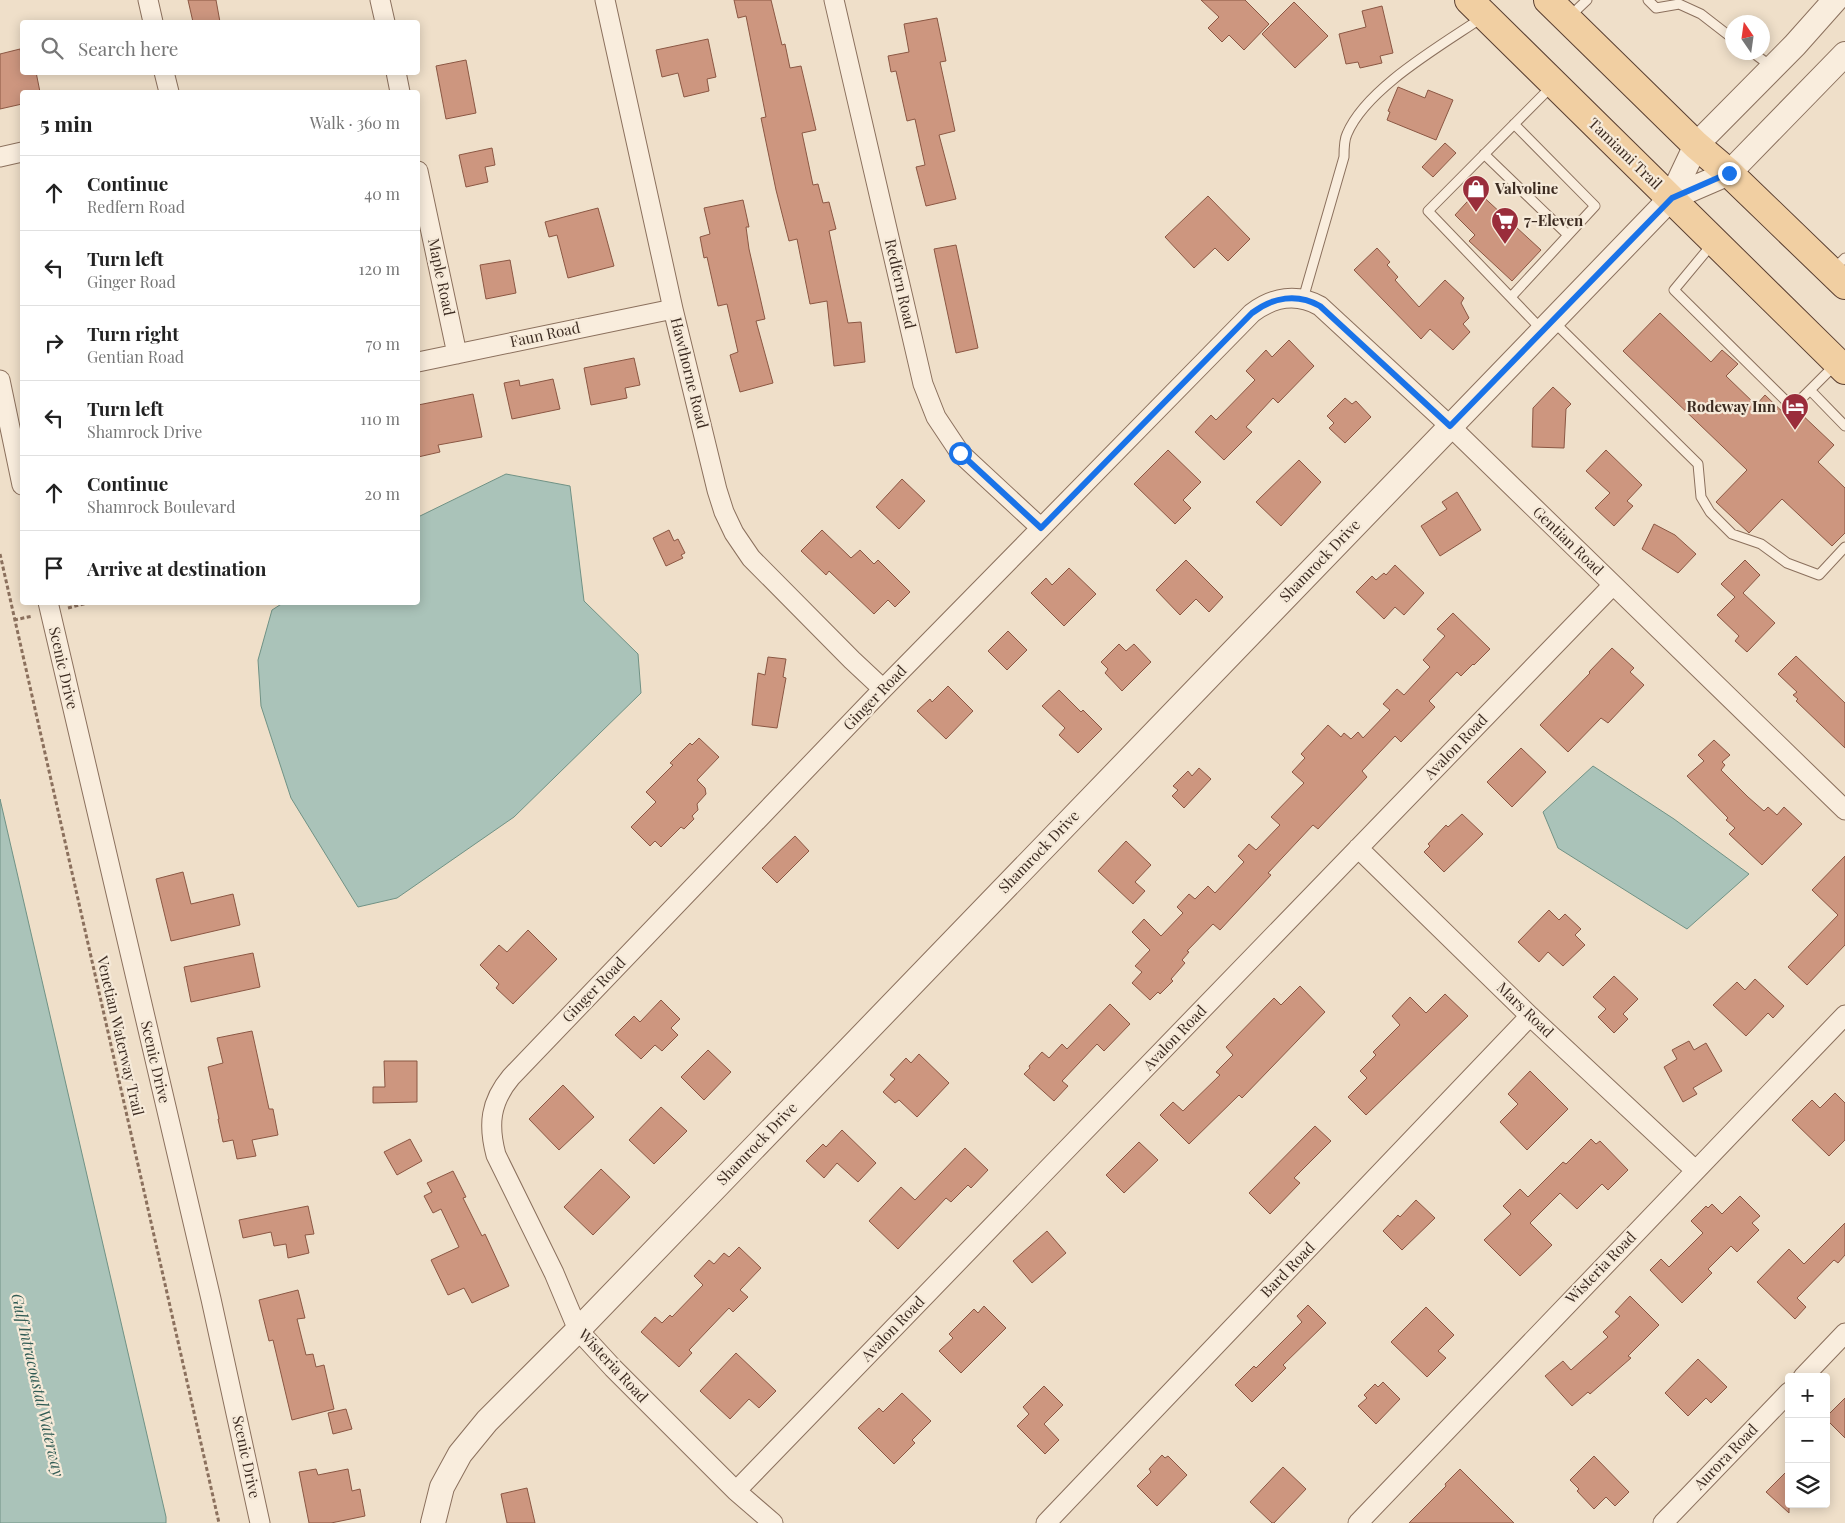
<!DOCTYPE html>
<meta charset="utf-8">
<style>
body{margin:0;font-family:"Playfair Display",serif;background:#f2f2f2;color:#222}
.controls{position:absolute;right:15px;bottom:15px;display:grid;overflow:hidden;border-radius:5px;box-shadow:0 2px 12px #0003}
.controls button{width:45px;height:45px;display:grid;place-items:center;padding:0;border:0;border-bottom:1px solid #e0e0e0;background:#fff;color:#222;font:25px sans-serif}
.compass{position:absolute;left:1725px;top:15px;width:45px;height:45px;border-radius:50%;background:#fff;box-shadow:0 2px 12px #0003;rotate:347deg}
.stop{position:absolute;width:15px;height:15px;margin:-11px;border:4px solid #1a73e8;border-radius:50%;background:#fff}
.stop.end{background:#1a73e8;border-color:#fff;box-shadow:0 1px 5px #0008}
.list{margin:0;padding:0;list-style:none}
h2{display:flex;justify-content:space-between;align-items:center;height:65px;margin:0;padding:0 20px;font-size:21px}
h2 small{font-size:16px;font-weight:400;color:#767676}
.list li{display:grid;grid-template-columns:32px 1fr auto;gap:15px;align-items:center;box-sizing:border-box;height:75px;padding:0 20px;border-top:1px solid #e0e0e0}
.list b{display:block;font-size:19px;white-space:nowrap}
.list p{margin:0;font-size:16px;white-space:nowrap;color:#767676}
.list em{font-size:16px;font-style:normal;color:#767676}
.icon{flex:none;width:28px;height:28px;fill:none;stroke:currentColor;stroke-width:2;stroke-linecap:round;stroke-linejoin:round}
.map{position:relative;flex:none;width:1845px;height:1523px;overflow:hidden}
.search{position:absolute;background:#fff;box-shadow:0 2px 12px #0003;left:20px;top:20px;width:400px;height:55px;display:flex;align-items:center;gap:12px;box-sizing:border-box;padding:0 18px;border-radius:5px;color:#767676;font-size:19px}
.panel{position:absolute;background:#fff;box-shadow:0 2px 12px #0003;left:20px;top:90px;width:400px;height:515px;border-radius:5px}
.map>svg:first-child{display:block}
.water{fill:#aac3b9;stroke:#709285}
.building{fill:#cd967f;stroke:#8b5743}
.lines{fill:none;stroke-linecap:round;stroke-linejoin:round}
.service-casing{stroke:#8b705d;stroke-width:11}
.minor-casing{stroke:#8b705d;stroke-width:21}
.tertiary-casing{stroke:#8b705d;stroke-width:26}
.primary-casing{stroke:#5a3f31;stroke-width:30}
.path{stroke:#8b705d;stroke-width:3;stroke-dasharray:4 2.5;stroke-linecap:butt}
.service{stroke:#f9eddd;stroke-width:9}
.minor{stroke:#f9eddd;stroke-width:19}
.tertiary{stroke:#f9eddd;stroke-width:24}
.primary{stroke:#f1cfa2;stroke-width:28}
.route{stroke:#1a73e8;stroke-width:6}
.labels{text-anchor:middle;stroke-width:4.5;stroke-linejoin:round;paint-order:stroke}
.street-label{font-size:15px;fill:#3c2b21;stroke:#f6ead9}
.poi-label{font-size:15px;font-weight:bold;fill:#3c2b21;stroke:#f6ead9;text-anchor:start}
.water-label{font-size:16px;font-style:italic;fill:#305b54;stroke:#f6ead9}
</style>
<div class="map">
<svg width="1845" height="1523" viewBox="0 0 1845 1523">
<rect width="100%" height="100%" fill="#efdfc9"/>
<path class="water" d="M506 474 570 486 584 601 638 654 641 693 514 817 397 898 358 907 291 798 261 706 258 660 272 610 283 603 418 602V517Z
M1593 766 1674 819 1749 874 1687 929 1558 848 1543 812Z
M0 799 166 1517V1523H0Z"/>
<path class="building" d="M188 0H216L220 22H193Z
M734 0H771L782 45 785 44 790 68 801 66 816 130 802 133 813 185 818 184 823 203 829 202 836 229 829 231 848 323 861 322 865 362 834 366 827 301 810 304 797 239 789 241 776 190 761 118 766 117 746 16 738 18Z
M1201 0H1245L1269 24 1244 50 1229 35 1222 42 1208 28 1219 17Z
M1294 2 1328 36 1295 68 1262 34Z
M1382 6 1393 53 1380 56 1382 63 1360 68 1358 62 1346 64 1339 34 1366 27 1362 11Z
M937 18 946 61 940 62 955 131 939 135 956 199 926 206 916 167 925 165 915 119 907 121 896 71 891 72 888 56 909 52 904 24Z
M708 39 716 77 707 79 709 91 684 97 678 73 662 77 656 50Z
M20 49 22 60V72H36L40 92H22V104L0 109V54Z
M466 60 476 113 446 119 436 66Z
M1398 87 1425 98 1428 90 1453 100 1436 140 1387 120 1390 112 1388 111Z
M1445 143 1456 153 1433 177 1422 167Z
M492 148 495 165 485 167 488 182 466 187 459 155Z
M1477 191 1541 250 1512 281 1469 241 1475 235 1455 215Z
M1208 196 1250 239 1228 261 1215 248 1194 268 1165 237Z
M743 200 749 227H746L749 249 765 319 756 321 773 383 740 392 730 355 738 352 727 304 718 306 707 257 704 258 700 237 710 234 704 208Z
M598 208 614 266 568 278 557 235 549 237 545 222Z
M956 245 978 348 956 353 934 249Z
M1377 248 1390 262 1387 265 1398 277 1395 280 1419 307 1445 280 1464 298 1461 303 1469 318 1463 324 1470 332 1453 350 1430 329 1421 339 1354 270Z
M510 260 516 293 486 299 480 265Z
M1660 313 1711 362 1722 350 1738 364 1726 376 1756 405 1765 395 1789 418 1797 410 1834 445 1818 462 1845 488V533L1832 546 1782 499 1749 533 1716 502 1747 470 1623 351Z
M1289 340 1314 366 1278 403 1273 398 1246 427 1252 432 1224 460 1195 432 1211 415 1216 420 1255 380 1246 371 1266 350 1272 357Z
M634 358 640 385 625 388 627 398 591 405 584 368Z
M553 379 560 409 512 419 504 383 519 380 520 386Z
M1553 387 1571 404 1566 409 1564 448 1532 447 1533 408Z
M473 394 482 437 438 445 440 452 418 457V405Z
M1345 398 1352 404 1356 401 1371 417 1345 443 1329 428 1334 423 1327 416Z
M1168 450 1201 482 1183 500 1191 508 1175 524 1134 484Z
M1606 450 1642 485 1627 501 1633 506 1614 526 1595 508 1610 493 1586 471Z
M1299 460 1321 482 1281 526 1256 502Z
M902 479 925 501 899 529 876 507Z
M1457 492 1481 530 1440 556 1421 526 1447 509 1442 502Z
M1654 524 1675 535 1696 554 1678 573 1642 549Z
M669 530 674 541 678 539 685 553 681 555 683 558 666 566 653 538Z
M822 530 851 558 860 550 874 564 878 560 910 592 895 607 888 600 874 614 829 571 826 575 801 551Z
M1186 560 1223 597 1209 612 1196 599 1180 615 1156 590Z
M1745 560 1760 575 1743 593 1775 623 1747 652 1735 641 1739 636 1717 615 1735 597 1721 584Z
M1395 565 1424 593 1404 615 1395 607 1384 619 1356 592 1372 576 1376 580 1384 573 1386 575Z
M1069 568 1096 594 1064 626 1031 593 1046 578 1052 585Z
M1453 613 1490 649 1474 665 1473 664 1461 676 1457 672 1429 701 1435 707 1401 742 1395 736 1362 771 1367 777 1318 829 1313 825 1268 873 1271 875 1220 930 1213 924 1187 951 1189 952 1182 960 1185 963 1171 979 1173 981 1160 994 1158 992 1150 1000 1132 983 1142 972 1135 966 1150 950 1132 932 1144 919 1161 936 1183 913 1177 907 1189 894 1195 899 1208 886 1215 893 1244 862 1238 856 1249 844 1256 850 1280 825 1271 817 1304 783 1292 772 1305 758 1301 754 1328 725 1341 737 1344 733 1351 739 1358 732 1363 738 1390 710 1383 704 1397 689 1404 695 1430 667 1423 660 1445 636 1437 629Z
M1008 631 1027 650 1007 670 988 651Z
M1119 644 1126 651 1134 644 1151 662 1122 691 1105 673 1108 669 1101 662Z
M1612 648 1634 668 1630 672 1644 685 1608 723 1601 718 1568 752 1540 725 1590 673 1589 672Z
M1796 656 1845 703V748L1796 701 1798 699 1793 695 1797 692 1778 674Z
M768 657 786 659 783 677 786 678 777 728 752 725 758 673 765 675Z
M948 686 973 711 946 739 917 711 930 699 932 702Z
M1059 690 1081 712 1083 710 1102 729 1078 753 1059 735 1065 728 1042 706Z
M699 738 719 757 697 780 705 788 706 794 697 804 698 810 692 816 694 819 684 829 681 827 661 847 655 841 650 846 631 827 656 802 646 792 673 765 670 763 690 743 692 745Z
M1714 740 1730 755 1722 762 1725 765 1721 770 1748 797 1764 811 1768 807 1777 815 1784 807 1802 824 1762 865 1729 834 1735 828 1726 820 1728 818 1687 776 1704 761 1698 755Z
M1521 748 1546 772 1512 807 1487 782Z
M1199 768 1211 779 1184 808 1172 796 1178 790 1173 786 1188 771 1192 776Z
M1462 814 1483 834 1444 872 1424 852 1430 846 1428 844 1446 825 1448 827Z
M795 836 809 851 777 883 762 868Z
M1126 841 1151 865 1135 882 1145 891 1133 904 1098 871Z
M1845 856V945L1807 985 1788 967 1838 915 1812 890Z
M183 872 191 904 233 894 240 925 171 941 156 879Z
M1549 910 1559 920 1565 914 1581 929 1575 935 1585 945 1563 966 1548 952 1539 962 1518 942Z
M528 930 557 959 513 1004 496 988 499 984 480 965 499 945 507 952Z
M253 953 260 987 191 1002 184 967Z
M1614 976 1638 999 1623 1014 1628 1019 1614 1033 1598 1017 1606 1009 1593 997Z
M1755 979 1784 1006 1773 1018 1768 1013 1746 1036 1713 1005 1737 982 1745 990Z
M1300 986 1325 1012 1242 1098 1239 1095 1189 1144 1160 1115 1173 1102 1183 1111 1220 1075 1216 1072 1233 1055 1226 1047 1274 998 1281 1005Z
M1445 994 1468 1016 1366 1115 1348 1097 1367 1078 1360 1071 1376 1055 1373 1052 1400 1025 1392 1016 1410 997 1426 1013Z
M661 1000 680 1019 671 1028 678 1035 662 1051 655 1045 641 1059 615 1035 634 1016 640 1022Z
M1110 1004 1130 1024 1104 1051 1097 1044 1062 1081 1068 1086 1054 1101 1024 1074 1030 1068 1029 1066 1042 1052 1049 1058 1062 1044 1067 1049Z
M252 1031 269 1109H273L278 1135 252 1140 256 1156 237 1159 233 1140 223 1142 218 1119H219L208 1067 223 1063 217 1038Z
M1689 1041 1694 1050 1706 1043 1722 1071 1693 1088 1697 1094 1683 1102 1664 1067 1677 1059 1672 1050Z
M708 1050 731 1072 704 1100 681 1077Z
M919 1054 949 1083 917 1117 899 1100 895 1103 883 1092 895 1079 890 1075 906 1058 911 1063Z
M384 1061H417V1102L373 1103V1087H385Z
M1530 1071 1568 1109 1527 1150 1500 1122 1518 1104 1508 1094Z
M563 1085 594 1117 559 1150 529 1119Z
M1835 1093 1845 1103V1140L1829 1156 1792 1120 1812 1100 1820 1108Z
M661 1107 687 1131 654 1164 629 1140Z
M1315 1126 1331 1141 1294 1178 1300 1183 1270 1214 1249 1193Z
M842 1130 876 1163 858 1182 837 1163 824 1178 806 1161 823 1144 826 1147Z
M410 1139 422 1161 397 1175 384 1152Z
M1591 1139 1596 1144 1600 1141 1628 1170 1608 1190 1602 1184 1577 1209 1560 1193 1530 1223 1552 1245 1520 1276 1484 1240 1511 1214 1503 1206 1520 1189 1528 1197 1563 1162 1566 1164Z
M1139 1142 1158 1160 1124 1193 1106 1175Z
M965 1148 988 1170 971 1188 968 1185 951 1202 946 1198 898 1249 869 1221 901 1187 915 1200Z
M601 1169 630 1197 593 1235 564 1207Z
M453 1171 466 1197 463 1198 482 1236 485 1234 509 1286 472 1303 464 1288 448 1295 431 1260 459 1247 441 1209 433 1213 424 1196 432 1192 427 1183Z
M1740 1196 1760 1216 1752 1223 1759 1230 1737 1252 1731 1246 1708 1269 1712 1273 1682 1303 1650 1270 1661 1259 1669 1267 1703 1233 1691 1221 1706 1206 1708 1208 1712 1204 1722 1214Z
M1416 1200 1435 1218 1402 1250 1383 1231 1398 1215 1400 1217Z
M308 1206 314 1234 305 1235 309 1253 288 1258 286 1244 274 1246 271 1232 243 1238 239 1220Z
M1845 1223V1255L1838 1263 1834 1260 1797 1298 1806 1307 1795 1319 1757 1282 1789 1249 1804 1264Z
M1047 1231 1066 1253 1032 1283 1013 1261Z
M739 1247 761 1268 740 1290 748 1297 733 1312 729 1308 689 1350 692 1353 679 1367 641 1332 655 1317 662 1323 670 1315 672 1317 703 1285 694 1276 709 1260 714 1264 724 1253 729 1257Z
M298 1290 305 1318 297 1319 306 1355 313 1354 316 1367 324 1365 334 1409 292 1420 273 1340 269 1341 259 1300Z
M1630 1296 1659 1325 1628 1356 1631 1358 1590 1394 1588 1392 1572 1406 1545 1376 1563 1361 1571 1370 1608 1337 1603 1332 1620 1316 1615 1312Z
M1308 1305 1326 1323 1283 1365 1286 1368 1252 1402 1235 1385 1254 1366 1256 1368 1302 1322 1297 1316Z
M984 1306 1006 1328 961 1373 939 1351 953 1338 949 1334 974 1309 978 1313Z
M1426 1307 1454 1335 1438 1351 1446 1358 1427 1377 1391 1342Z
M736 1353 776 1391 759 1408 749 1399 730 1419 700 1391Z
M1698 1359 1727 1387 1711 1403 1706 1398 1688 1416 1665 1393Z
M1383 1382 1400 1399 1376 1424 1358 1406 1367 1398 1364 1395 1375 1384 1378 1387Z
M1044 1386 1063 1405 1044 1424 1059 1440 1045 1454 1017 1426 1029 1414 1023 1407Z
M902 1393 931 1421 912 1440 915 1443 894 1464 858 1428 879 1408 883 1412Z
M1845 1398V1438L1826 1419V1417Z
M346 1409 352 1429 333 1434 328 1413Z
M1162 1455 1165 1458 1168 1456 1187 1475 1157 1506 1137 1486 1151 1472 1149 1469Z
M1594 1456 1629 1492 1615 1506 1606 1497 1594 1509 1577 1491 1579 1489 1570 1480Z
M1283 1467 1306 1489 1274 1523H1272L1250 1502Z
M316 1469 318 1475 348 1469 352 1491 360 1489 365 1516 331 1523H309L299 1472Z
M1460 1469 1514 1523H1409L1446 1486 1445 1484Z
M1789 1469V1513L1766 1492Z
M527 1488 535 1523H507L501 1494Z"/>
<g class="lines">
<defs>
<path id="service" d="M1648 0 1656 8 1679 4 1701 14 1732 38
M1569 17 1587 0
M1752 52 1772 67
M1484 154 1568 235
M1713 243 1674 290 1787 402 1799 401 1836 364
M1833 270 1845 258
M1511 297 1595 206 1514 124
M1303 299 1344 157C1344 150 1344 140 1347 134 1366 88 1442 45 1483 17
M1553 321 1698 464 1701 497 1710 512 1732 534 1761 544 1787 563 1819 575 1845 547
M1543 331 1428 211 1552 86
M1810 390 1845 426"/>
<path id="minor" d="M148 0 153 22
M380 0 385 22
M605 0 673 309 717 490 724 512 734 533 751 558 852 660 883 689
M834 0 923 384 936 417 960 453 1041 528
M164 72 169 92
M396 72 400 92
M0 157 22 152
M418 171 457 354
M418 362 673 309
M0 380 22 485
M48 602 211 1299 260 1523
M1358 848 1530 1016 1695 1170
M1803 1377 1845 1333
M736 1491 1613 585
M773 1523 736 1491 613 1368 578 1330 554 1273 496 1155C488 1125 490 1102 511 1077L883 689 1252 313C1273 297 1297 293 1320 306L1450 426 1845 810
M1046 1523 1530 1016
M1358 1523 1845 1015
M1663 1523 1789 1392"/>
<path id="tertiary" d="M1671 198 1729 173 1845 54
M433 1523 442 1487 460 1454 487 1421 578 1330 1671 198 1696 145 1795 45 1835 0"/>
<path id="primary" d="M1469 0 1845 370
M1548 0 1696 145 1729 173 1845 285"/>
</defs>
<use href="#service" class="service-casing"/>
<use href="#minor" class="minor-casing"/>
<use href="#tertiary" class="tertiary-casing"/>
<use href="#primary" class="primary-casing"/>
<path class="path" d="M0 554 219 1523
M68 608 91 602
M14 620 33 616"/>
<use href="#service" class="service"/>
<use href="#minor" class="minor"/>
<use href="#tertiary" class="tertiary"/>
<use href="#primary" class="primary"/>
</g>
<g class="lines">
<path class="route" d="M960 453 1041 528 1252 313C1273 297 1297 293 1320 306L1450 426 1672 198 1729 173"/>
</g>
<defs>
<symbol id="shop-pin" viewBox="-11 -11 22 30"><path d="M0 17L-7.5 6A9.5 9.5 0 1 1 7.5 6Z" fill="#9a2d3b" stroke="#f6ead9"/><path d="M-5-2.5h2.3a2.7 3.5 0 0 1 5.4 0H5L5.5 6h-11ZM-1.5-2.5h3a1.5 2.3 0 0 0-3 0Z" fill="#fff"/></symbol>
<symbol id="supermarket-pin" viewBox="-11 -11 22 30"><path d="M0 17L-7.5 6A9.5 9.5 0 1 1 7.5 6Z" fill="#9a2d3b" stroke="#f6ead9"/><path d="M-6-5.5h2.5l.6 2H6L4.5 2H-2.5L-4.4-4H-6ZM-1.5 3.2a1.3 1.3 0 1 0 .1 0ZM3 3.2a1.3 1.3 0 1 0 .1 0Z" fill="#fff"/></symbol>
<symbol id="hotel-pin" viewBox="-11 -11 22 30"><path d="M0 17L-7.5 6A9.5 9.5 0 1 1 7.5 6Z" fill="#9a2d3b" stroke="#f6ead9"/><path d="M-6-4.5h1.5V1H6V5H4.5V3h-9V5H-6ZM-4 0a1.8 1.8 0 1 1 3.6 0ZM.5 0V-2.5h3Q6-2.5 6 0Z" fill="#fff"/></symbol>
</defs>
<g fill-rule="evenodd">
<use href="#shop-pin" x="1460" y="173" width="32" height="43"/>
<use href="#supermarket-pin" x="1489" y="205" width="32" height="43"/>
<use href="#hotel-pin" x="1779" y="391" width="32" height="43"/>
</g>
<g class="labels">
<g class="street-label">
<text transform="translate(1625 154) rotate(44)" y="5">Tamiami Trail</text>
<text transform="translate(441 277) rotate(78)" y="5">Maple Road</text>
<text transform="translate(900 284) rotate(77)" y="5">Redfern Road</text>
<text transform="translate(545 335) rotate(-12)" y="5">Faun Road</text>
<text transform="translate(689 373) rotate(76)" y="5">Hawthorne Road</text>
<text transform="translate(1568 541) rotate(44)" y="5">Gentian Road</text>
<text transform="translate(1320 561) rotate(-46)" y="5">Shamrock Drive</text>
<text transform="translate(63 668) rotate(77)" y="5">Scenic Drive</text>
<text transform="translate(875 698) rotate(-46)" y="5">Ginger Road</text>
<text transform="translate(1456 747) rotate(-46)" y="5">Avalon Road</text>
<text transform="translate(1039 852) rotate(-46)" y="5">Shamrock Drive</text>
<text transform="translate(594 990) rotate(-46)" y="5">Ginger Road</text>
<text transform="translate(1525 1010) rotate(44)" y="5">Mars Road</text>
<text transform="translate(120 1036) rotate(77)" y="5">Venetian Waterway Trail</text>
<text transform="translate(1175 1038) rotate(-46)" y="5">Avalon Road</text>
<text transform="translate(155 1062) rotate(77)" y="5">Scenic Drive</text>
<text transform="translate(757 1144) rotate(-46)" y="5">Shamrock Drive</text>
<text transform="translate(1601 1268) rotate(-46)" y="5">Wisteria Road</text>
<text transform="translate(1288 1270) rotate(-46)" y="5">Bard Road</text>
<text transform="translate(893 1329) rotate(-46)" y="5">Avalon Road</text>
<text transform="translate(613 1366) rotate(47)" y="5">Wisteria Road</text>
<text transform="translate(246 1457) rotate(78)" y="5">Scenic Drive</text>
<text transform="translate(1726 1457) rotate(-46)" y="5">Aurora Road</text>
</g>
<g class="poi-label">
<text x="1495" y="194">Valvoline</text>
<text x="1524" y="226">7-Eleven</text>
<text x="1776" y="412" text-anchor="end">Rodeway Inn</text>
</g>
<g class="water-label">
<text transform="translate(38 1385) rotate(77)" y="6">Gulf Intracoastal Waterway</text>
</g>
</g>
</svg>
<div class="controls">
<button>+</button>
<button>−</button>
<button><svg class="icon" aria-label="layers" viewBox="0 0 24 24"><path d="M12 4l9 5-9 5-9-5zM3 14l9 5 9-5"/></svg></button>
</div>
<svg class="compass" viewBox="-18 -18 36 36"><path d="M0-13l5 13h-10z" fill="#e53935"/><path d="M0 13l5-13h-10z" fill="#767676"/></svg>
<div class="stop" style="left:960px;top:453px"></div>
<div class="stop end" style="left:1729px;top:173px"></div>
<div class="search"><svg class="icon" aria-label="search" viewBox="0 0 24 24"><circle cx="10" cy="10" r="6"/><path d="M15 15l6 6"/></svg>Search here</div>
<section class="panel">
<h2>5 min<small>Walk · 360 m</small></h2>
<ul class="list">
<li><svg class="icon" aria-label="ahead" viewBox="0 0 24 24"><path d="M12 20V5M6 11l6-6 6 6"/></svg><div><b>Continue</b><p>Redfern Road</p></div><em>40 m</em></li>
<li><svg class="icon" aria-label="left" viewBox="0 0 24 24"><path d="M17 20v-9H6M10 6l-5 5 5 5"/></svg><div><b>Turn left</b><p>Ginger Road</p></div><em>120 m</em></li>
<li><svg class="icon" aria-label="right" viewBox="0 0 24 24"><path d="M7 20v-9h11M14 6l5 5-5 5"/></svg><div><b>Turn right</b><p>Gentian Road</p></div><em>70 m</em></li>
<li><svg class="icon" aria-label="left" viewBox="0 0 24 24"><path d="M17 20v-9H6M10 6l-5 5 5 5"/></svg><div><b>Turn left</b><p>Shamrock Drive</p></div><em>110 m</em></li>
<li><svg class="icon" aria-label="ahead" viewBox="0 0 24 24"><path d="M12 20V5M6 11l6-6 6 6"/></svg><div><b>Continue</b><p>Shamrock Boulevard</p></div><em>20 m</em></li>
<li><svg class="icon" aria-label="arrive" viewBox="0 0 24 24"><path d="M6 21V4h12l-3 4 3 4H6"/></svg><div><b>Arrive at destination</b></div></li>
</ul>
</section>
</div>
